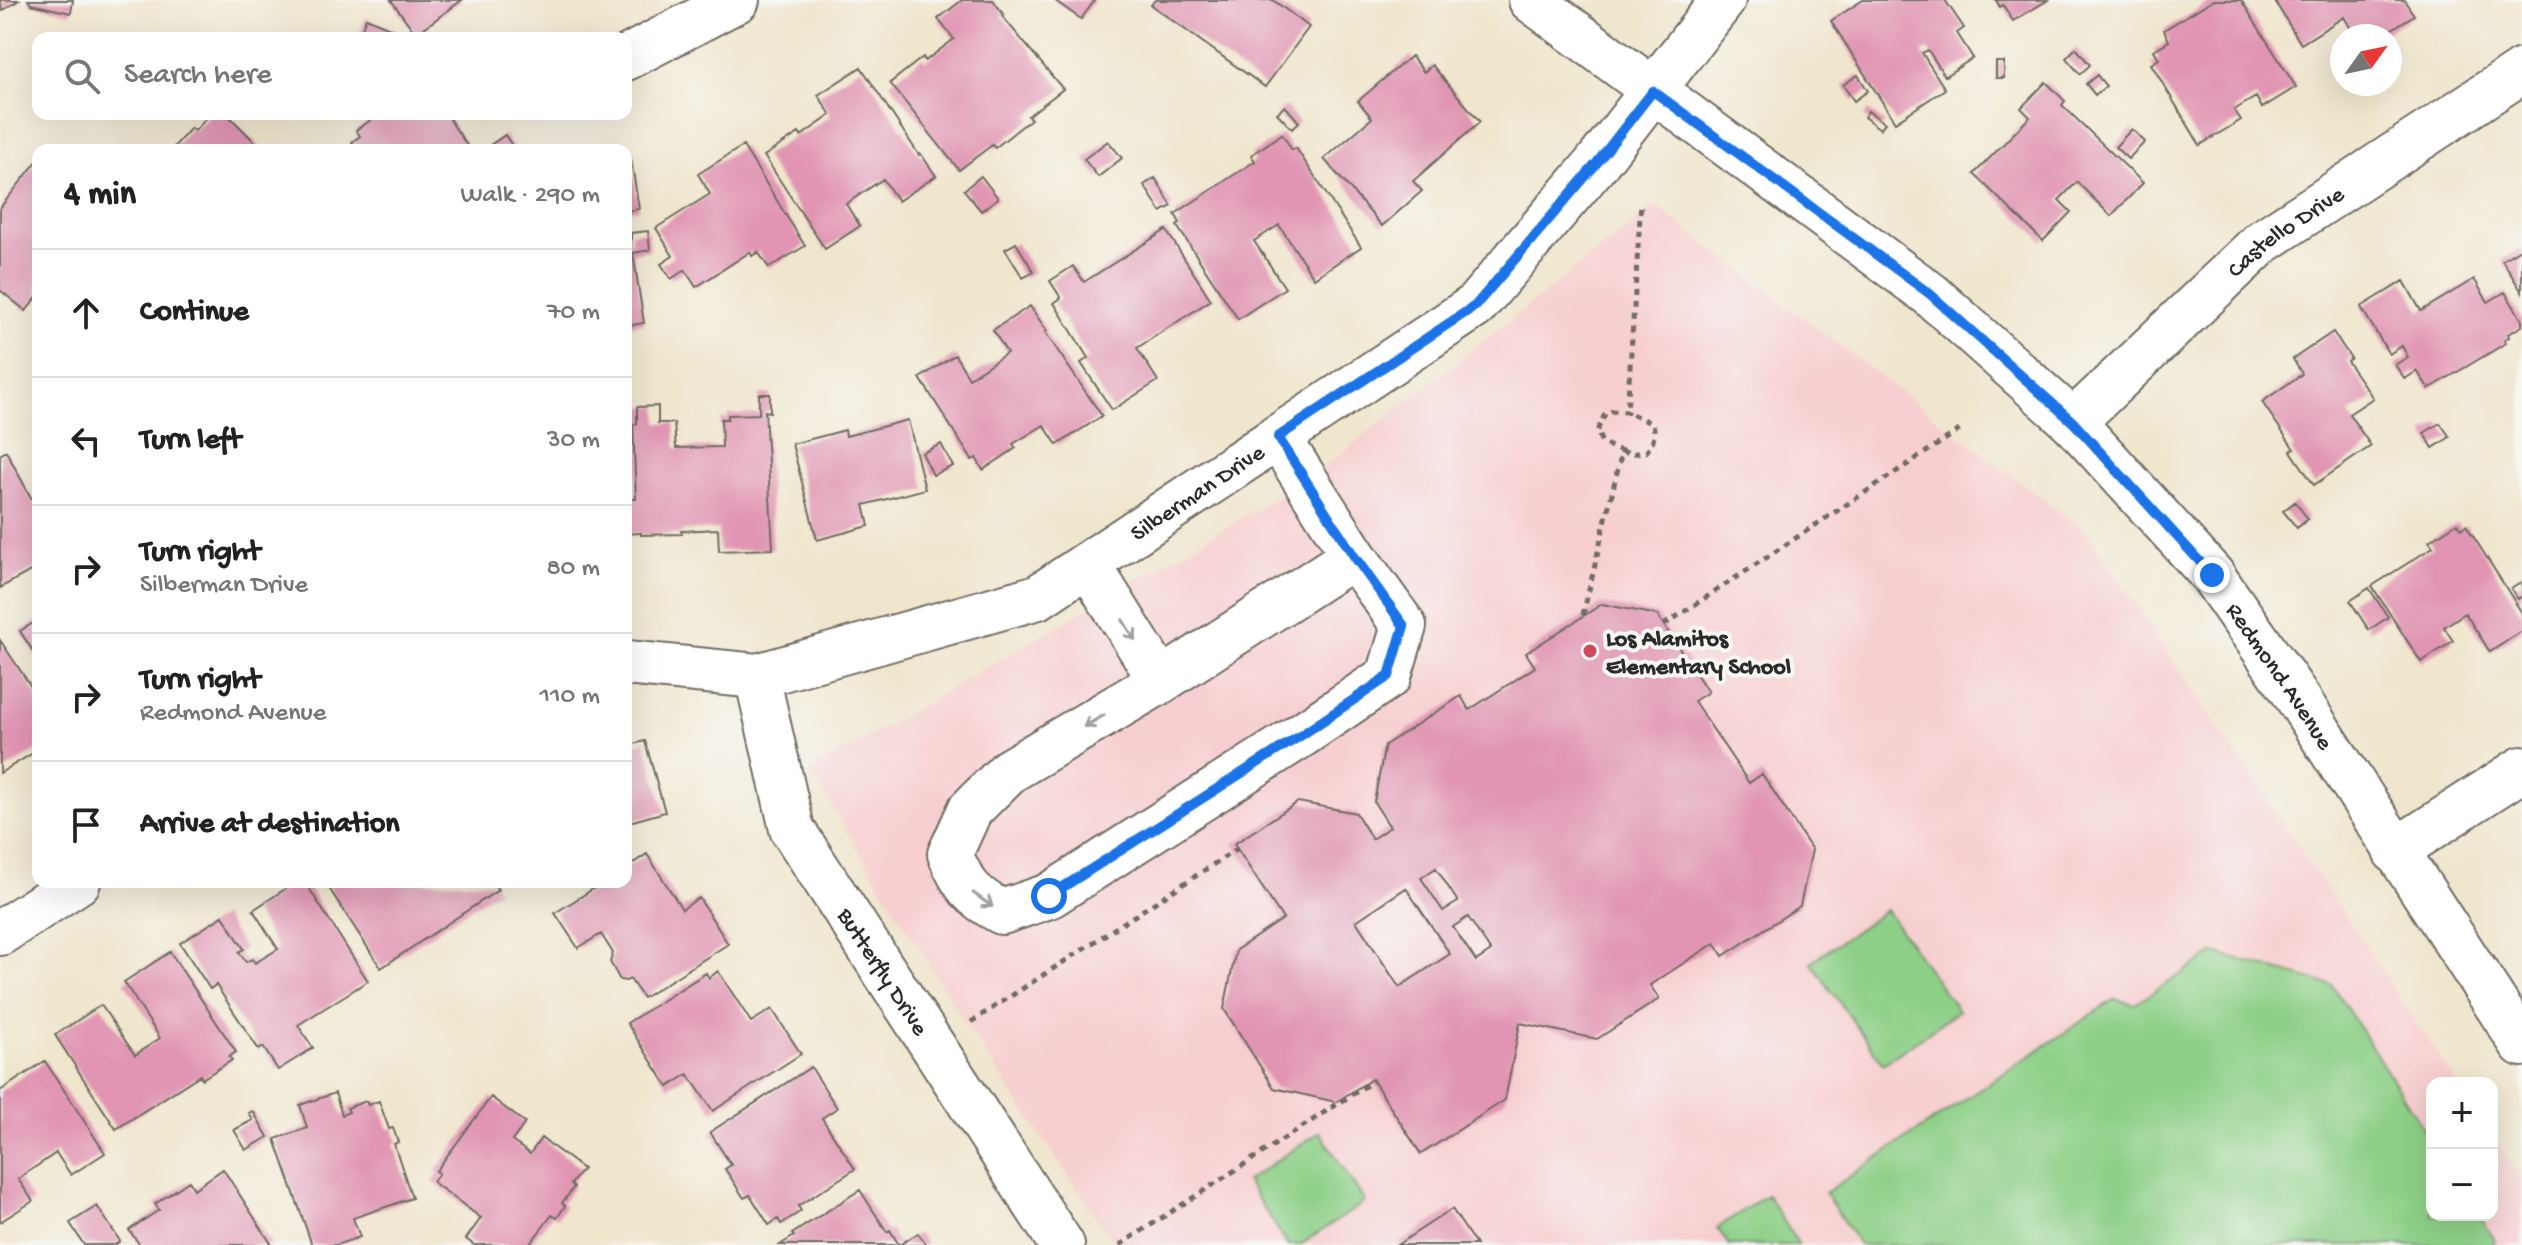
<!DOCTYPE html>
<meta charset="utf-8">
<style>
body{margin:0;font-family:"Gochi Hand",sans-serif;background:#f6f6f6;color:#222}
.controls{position:absolute;right:24px;bottom:24px;display:grid;overflow:hidden;border-radius:16px;box-shadow:0 8px 32px #0002}
.controls button{width:72px;height:72px;display:grid;place-items:center;padding:0;border:0;border-bottom:2px solid #e0e0e0;background:#fff;color:#222;font:40px sans-serif}
.compass{position:absolute;left:2330px;top:24px;width:72px;height:72px;border-radius:50%;background:#fff;box-shadow:0 8px 32px #0002;rotate:57deg}
.stop{position:absolute;width:24px;height:24px;margin:-18px;border:6px solid #1a73e8;border-radius:50%;background:#fff}
.stop.end{background:#1a73e8;border-color:#fff;box-shadow:0 2px 8px #0008}
.list{margin:0;padding:0;list-style:none}
h2{display:flex;justify-content:space-between;align-items:center;height:104px;margin:0;padding:0 32px;font-size:34px}
h2 small{font-size:26px;font-weight:400;color:#767676}
.list li{display:grid;grid-template-columns:52px 1fr auto;gap:24px;align-items:center;box-sizing:border-box;height:128px;padding:0 32px;border-top:2px solid #e0e0e0}
.list b{display:block;font-size:30px;white-space:nowrap}
.list p{margin:0;font-size:26px;white-space:nowrap;color:#767676}
.list em{font-size:26px;font-style:normal;color:#767676}
.icon{flex:none;width:44px;height:44px;fill:none;stroke:currentColor;stroke-width:2;stroke-linecap:round;stroke-linejoin:round}
.map{position:relative;flex:none;width:2522px;height:1245px;overflow:hidden}
.search{position:absolute;background:#fff;box-shadow:0 8px 32px #0002;left:32px;top:32px;width:600px;height:88px;display:flex;align-items:center;gap:20px;box-sizing:border-box;padding:0 28px;border-radius:16px;color:#767676;font-size:30px}
.panel{position:absolute;background:#fff;box-shadow:0 8px 32px #0002;left:32px;top:144px;width:600px;height:744px;border-radius:16px}
.map>svg:first-child{display:block}
.built{fill:#f7cfd0}
.green{fill:#8ed088;stroke:#5c7e5a;stroke-width:2}
.building{fill:#e195b3;fill-rule:evenodd}
.lines{fill:none;stroke-linecap:round;stroke-linejoin:round}
.minor-casing{stroke:#706c64;stroke-width:48}
.path{stroke:#706c64;stroke-width:5;stroke-dasharray:6 6;stroke-linecap:butt}
.minor{stroke:#fff;stroke-width:44}
.oneway{stroke:#a0a0a0}
.route{stroke:#1a73e8;stroke-width:10}
.poi-dot{fill:#d1495b;stroke:#f6f6f2;stroke-width:3}
.labels{text-anchor:middle;stroke-width:8;stroke-linejoin:round;paint-order:stroke}
.street-label{font-size:24px;fill:#2b2b2b;stroke:#f6f6f2}
.poi-label{font-size:24px;font-weight:bold;fill:#2b2b2b;stroke:#f6f6f2;text-anchor:start}
</style>
<div class="map">
<svg width="2522" height="1245" viewBox="0 0 2522 1245">
<rect width="100%" height="100%" fill="#f6f6f2"/>
<filter id="ink" filterUnits="userSpaceOnUse"><feTurbulence type="fractalNoise" baseFrequency=".0125" numOctaves="2"/><feDisplacementMap in="SourceGraphic" scale="16" xChannelSelector="R" yChannelSelector="G"/><feConvolveMatrix kernelMatrix="1 2 1 2 8 2 1 2 1" color-interpolation-filters="sRGB"/></filter>
<filter id="wash" filterUnits="userSpaceOnUse"><feTurbulence type="fractalNoise" baseFrequency=".006" numOctaves="4" result="noise"/><feDisplacementMap in="SourceGraphic" scale="32" xChannelSelector="R" yChannelSelector="G"/><feGaussianBlur stdDeviation="1.8" result="paint"/><feColorMatrix in="noise" values="0 0 0 0 0 0 0 0 0 0 0 0 0 0 0 0 0 1.4 0 .05"/><feComposite in="paint" operator="in"/></filter>
<g filter="url(#wash)">
<rect width="100%" height="100%" fill="#f0e6cd"/>
<path class="built" d="M1655 206 2087 532 2457 1083H2432V1215H2492V1136L2522 1180V1245H1115L970 1031 810 771 1310 478Z"/>
<path class="green" d="M1886 910 1958 1011 1883 1064 1811 962Z
M2214 953 2332 985 2432 1142V1215H2479L2495 1240 2493 1245H1859L1825 1193 2115 999 2135 1004Z
M1320 1132 1365 1202 1300 1245H1288L1246 1181Z
M1767 1195 1799 1245H1729L1717 1228Z"/>
<g id="blocks">
<path class="building" d="M0 0H19L2 11Z
M28 0H73L71 13 31 4Z
M391 0H462L416 34Z
M962 0H993L1004 15 1002 16 1063 89 1028 116 1031 119 995 148 992 145 959 170 890 83 923 57 925 61 954 39 938 19Z
M1054 0H1095L1081 19Z
M1155 0H1273L1309 27 1265 87 1151 5Z
M1863 0H1945L1964 28 1957 33 1973 58 1945 76 1928 50 1922 53 1945 89 1895 122 1831 21Z
M1996 0H2048L2013 21 2003 5 2000 7Z
M2213 0H2241L2296 87 2262 108 2256 97 2234 110 2241 120 2200 145 2151 64 2159 59 2154 50 2169 41 2164 30Z
M2274 0H2404L2414 15 2381 36H2355L2344 17 2301 44Z
M366 18 397 31 394 38H358Z
M2076 48 2090 65 2080 74 2066 58Z
M1411 56 1424 72 1432 65 1480 122 1413 181 1422 191 1382 226 1324 159 1372 118 1358 101Z
M1996 62H2004V78H1996Z
M861 67 919 155 921 154 936 176 898 201 883 179 846 204 860 226 825 249 764 156 799 133 801 136 831 115 818 95Z
M1858 75 1868 91 1854 101 1843 85Z
M2097 75 2106 86 2095 95 2086 84Z
M2046 82 2065 101 2062 105 2143 183 2111 216 2077 182 2059 200 2071 212 2043 241 1974 174 2030 117 2021 108Z
M1285 106 1299 122 1292 129 1277 113Z
M1868 111 1885 123 1880 129 1864 117Z
M210 114H227L263 150H171L191 128 195 131Z
M380 114H446L470 150H358L352 142 360 136 356 130Z
M2132 129 2145 142 2128 159 2115 147Z
M1282 134 1292 150 1296 148 1361 247 1314 278 1279 225 1254 241 1285 288 1238 319 1177 226 1180 223 1175 214 1255 161 1251 155Z
M505 135 515 150H483Z
M1108 141 1122 158 1098 177 1084 159Z
M743 146 805 246 769 268 758 252 752 256 750 252 696 287 685 270 671 279 661 264 673 256 656 228 710 194 698 174Z
M631 159 639 209 626 211V160Z
M38 160V296L26 311 0 290V208Z
M981 176 998 198 981 211 964 190Z
M1155 178 1172 206 1161 212 1144 185Z
M626 222 631 246V233L648 231 650 250 633 253 644 323 626 326Z
M1166 230 1211 300 1137 348 1158 381 1112 410 1081 363 1088 358 1054 303 1061 298 1050 281 1073 266 1084 282Z
M1016 243 1034 272 1023 278 1005 249Z
M2522 248V292L2502 260Z
M2474 279 2488 302 2505 292 2522 320V326L2508 334 2509 337 2504 340 2506 343 2429 389 2417 371 2405 379 2395 365 2408 357 2402 346 2389 354 2361 307 2404 281 2421 311Z
M1030 306 1047 331 1045 332 1102 416 1057 445 1044 425 1013 444 1016 448 983 470 976 458 972 460 920 378 955 355 969 378 1007 353 993 330Z
M2333 332 2351 358 2347 361 2373 398 2349 414 2371 446 2314 485 2291 451 2294 449 2262 402 2302 374 2293 359Z
M759 394H770V412L765 411 773 549 719 551 718 529 681 531 682 534 641 535V533L626 534V499H636L633 424H637V407L658 406V423H674L676 448 722 447 721 419H728V415L759 414Z
M908 420 925 489 864 505 869 526 817 540 792 444 845 430 846 436Z
M2440 423 2450 437 2433 448 2424 433Z
M941 444 953 466 933 475 922 453Z
M6 451 35 505 38 504V567L0 588V455Z
M2295 502 2308 519 2297 528 2283 511Z
M2457 523 2461 529 2466 525 2522 613V631L2490 652 2465 613 2444 627 2453 641 2421 662 2372 586 2433 547 2429 541Z
M2522 582V596L2518 599 2511 589Z
M2369 588 2388 617 2369 630 2350 601Z
M1602 604 1657 615 1708 692 1694 701 1749 783 1762 774 1812 850 1800 906 1723 956 1715 943 1650 985 1659 999 1597 1039 1520 1023 1505 1100 1421 1154 1372 1079 1336 1102 1274 1088 1224 1009 1236 950 1283 919 1234 844 1298 802 1356 813 1372 839 1390 827 1374 802 1385 745 1461 696 1469 710 1535 667 1526 653ZM1436 868 1458 902 1443 911 1421 878ZM1406 888 1450 954 1399 987 1356 921ZM1468 917 1491 951 1476 961 1453 927Z
M38 620V659L20 631Z
M0 640 38 697V750L0 773Z
M645 741 665 812 626 823V746Z
M647 854 682 909 699 898 728 944 643 998 630 979 626 981 620 980 610 962 613 953 601 934 578 948 555 913 604 882H626V868Z
M296 882H305L368 981 298 1025 313 1048 278 1070 263 1047 259 1050 216 985 210 989 180 943 223 916 244 949 239 952 246 962 252 959 255 963 278 949 253 910Z
M325 882H493L498 890 381 968Z
M170 952 236 1052 229 1057 232 1060 202 1079 200 1075 116 1129 55 1035 101 1005 135 1055 160 1038 124 982Z
M718 971 751 1022 772 1009 801 1054 713 1111 688 1074 668 1087 627 1023 706 973 709 978Z
M45 1061 105 1153 71 1175 56 1153 18 1179 33 1201 0 1222V1091Z
M811 1067 837 1108 822 1118 855 1169 798 1206 801 1211 781 1224 778 1219 769 1225 750 1195 744 1198 725 1169 731 1165 710 1132Z
M335 1093 342 1115 349 1112 347 1108 366 1101 368 1105 379 1101 389 1129 393 1128 398 1142 394 1144 412 1198 353 1218 360 1237 336 1245H312L275 1139 307 1128 300 1105Z
M491 1097 525 1123 512 1141 530 1154 541 1138 583 1169 571 1184 574 1187 562 1203 565 1206 557 1218 552 1215 529 1245H474L466 1239 481 1218 433 1182 439 1173 436 1171Z
M253 1111 268 1137 246 1150 234 1130 253 1120 249 1113Z
M223 1169 272 1245H140L129 1230 159 1210 155 1204 189 1181 194 1189Z
M860 1190 887 1232 890 1230 899 1245 918 1233 926 1245H780L794 1236 792 1234Z
M97 1206 120 1241 115 1245H84L70 1223Z
M1452 1209 1476 1245H1397Z"/>
</g>
</g>
<g filter="url(#ink)">
<use href="#blocks" fill-opacity="0" stroke="#706c64" stroke-width="2"/>
<g class="lines">
<defs>
<g id="minor">
<path id="s1" d="M1531 0 1930 294 2073 422 2212 575 2291 688 2522 1044"/>
<path d="M626 58 737 0"/>
<path id="s2" d="M2073 422 2262 242 2522 71"/>
<path d="M1088 564 1161 681 1354 556 1278 437"/>
<path id="s3" d="M626 663 757 676 1038 597 1475 306 1596 164 1723 0"/>
<path id="s4" d="M757 676 792 829 1062 1245"/>
<path d="M1161 681 1009 771 970 810 950 854C963 885 972 897 1002 912L1049 896 1300 736 1389 676 1404 626 1354 556"/>
<path d="M2395 851 2522 769"/>
<path d="M0 933 78 882"/>
</g>
</defs>
<use href="#minor" class="minor-casing"/>
<path class="path" d="M1622 451 1629 454 1646 452C1653 445 1656 434 1653 424L1627 412
M1583 615 1622 451 1602 443 1597 431 1605 414 1612 411 1627 412 1641 202
M1664 625 1961 429
M971 1022 1237 849
M1120 1245 1373 1081"/>
<use href="#minor" class="minor"/>
</g>
<defs><path id="oneway-shaft" d="M-6 0H5M1.5-3L5.5 0L1.5 3" fill="none" stroke-width="1.6" stroke-linecap="round" stroke-linejoin="round" transform="scale(2)"/></defs>
<g class="oneway">
<use href="#oneway-shaft" transform="translate(1129 630) rotate(58)"/>
<use href="#oneway-shaft" transform="translate(1094 721) rotate(150)"/>
<use href="#oneway-shaft" transform="translate(983 900) rotate(36)"/>
</g>
</g>
<g class="lines" filter="url(#ink)">
<path class="route" d="M1049 896 1300 736 1389 676 1404 626 1354 556 1278 437 1475 306 1596 164 1653 91 1930 294 2073 422 2212 575"/>
</g>
<circle class="poi-dot" cx="1590" cy="651" r="8"/>
<g class="labels">
<g class="street-label">
<text dy="8" stroke="none"><textPath href="#s2" startOffset="286">Castello Drive</textPath></text>
<text dy="8" stroke="none"><textPath href="#s3" startOffset="614">Silberman Drive</textPath></text>
<text dy="8" stroke="none"><textPath href="#s1" startOffset="1016">Redmond Avenue</textPath></text>
<text dy="8" stroke="none"><textPath href="#s4" startOffset="326">Butterfly Drive</textPath></text>
</g>
<g class="poi-label">
<text x="1606" y="645">Los Alamitos<tspan x="1606" dy="28">Elementary School</tspan></text>
</g>
</g>
</svg>
<div class="controls">
<button>+</button>
<button>−</button>
</div>
<svg class="compass" viewBox="-18 -18 36 36"><path d="M0-13l5 13h-10z" fill="#e53935"/><path d="M0 13l5-13h-10z" fill="#767676"/></svg>
<div class="stop" style="left:1049px;top:896px"></div>
<div class="stop end" style="left:2212px;top:575px"></div>
<div class="search"><svg class="icon" aria-label="search" viewBox="0 0 24 24"><circle cx="10" cy="10" r="6"/><path d="M15 15l6 6"/></svg>Search here</div>
<section class="panel">
<h2>4 min<small>Walk · 290 m</small></h2>
<ul class="list">
<li><svg class="icon" aria-label="ahead" viewBox="0 0 24 24"><path d="M12 20V5M6 11l6-6 6 6"/></svg><div><b>Continue</b></div><em>70 m</em></li>
<li><svg class="icon" aria-label="left" viewBox="0 0 24 24"><path d="M17 20v-9H6M10 6l-5 5 5 5"/></svg><div><b>Turn left</b></div><em>30 m</em></li>
<li><svg class="icon" aria-label="right" viewBox="0 0 24 24"><path d="M7 20v-9h11M14 6l5 5-5 5"/></svg><div><b>Turn right</b><p>Silberman Drive</p></div><em>80 m</em></li>
<li><svg class="icon" aria-label="right" viewBox="0 0 24 24"><path d="M7 20v-9h11M14 6l5 5-5 5"/></svg><div><b>Turn right</b><p>Redmond Avenue</p></div><em>110 m</em></li>
<li><svg class="icon" aria-label="arrive" viewBox="0 0 24 24"><path d="M6 21V4h12l-3 4 3 4H6"/></svg><div><b>Arrive at destination</b></div></li>
</ul>
</section>
</div>
